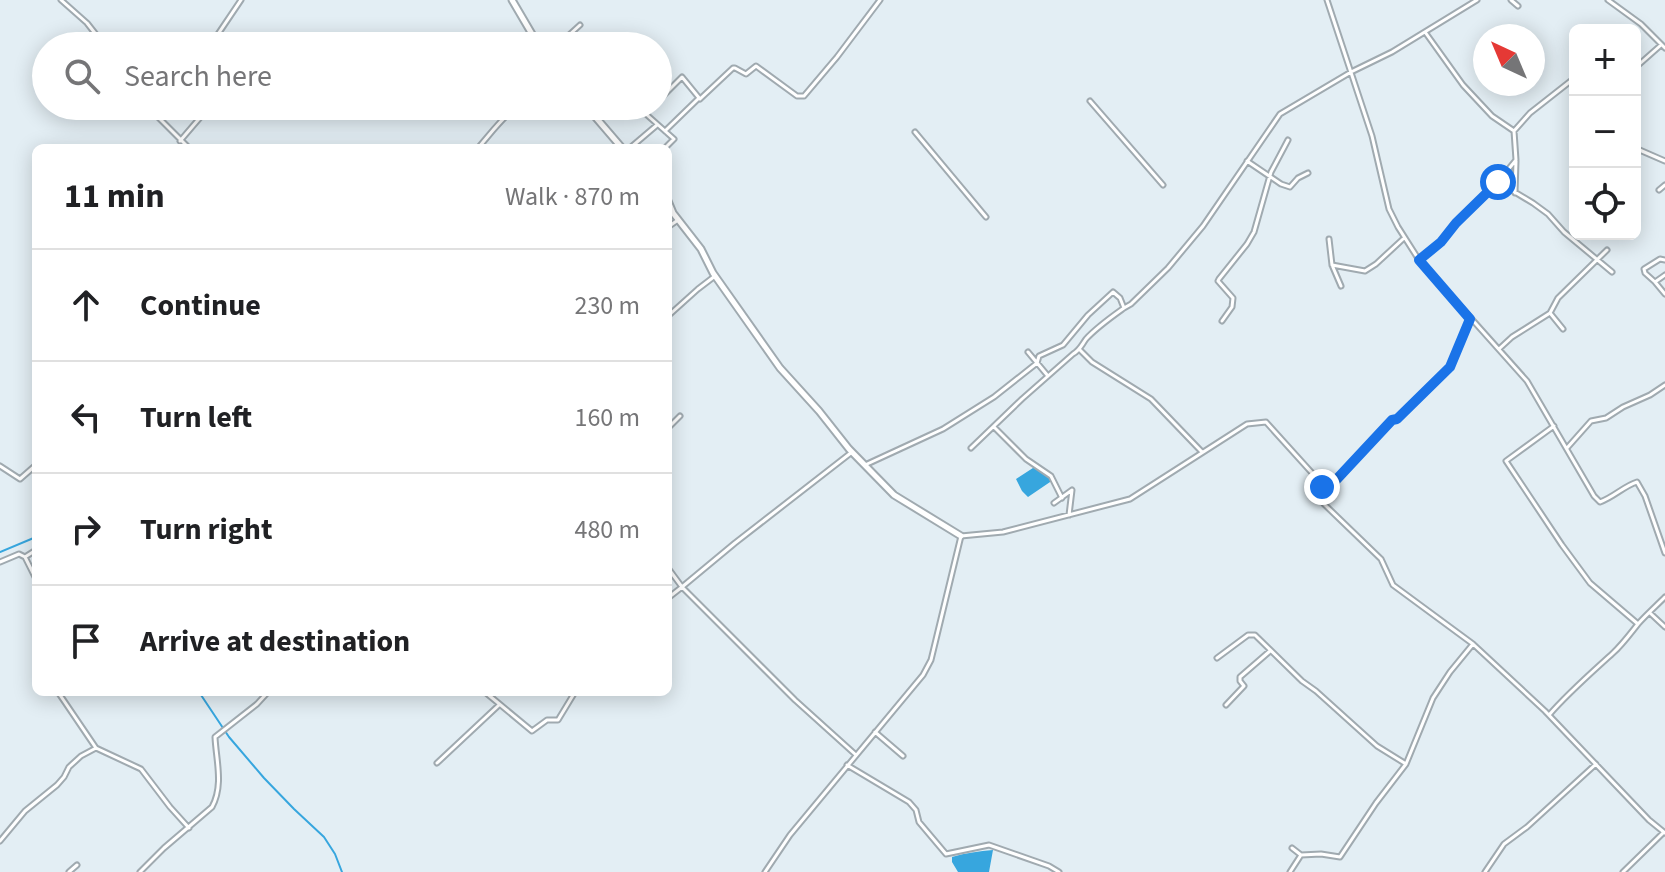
<!DOCTYPE html>
<meta charset="utf-8">
<style>
body{margin:0;font-family:"Source Sans 3",sans-serif;background:#f6f6f6;color:#202124}
.controls{position:absolute;right:24px;top:24px;display:grid;overflow:hidden;border-radius:12px;box-shadow:0 4px 20px #0003}
.controls button{width:72px;height:72px;display:grid;place-items:center;padding:0;border:0;border-bottom:2px solid #e0e0e0;background:#fff;color:#202124;font:40px sans-serif}
.compass{position:absolute;left:1473px;top:24px;width:72px;height:72px;border-radius:50%;background:#fff;box-shadow:0 4px 20px #0003;rotate:316deg}
.stop{position:absolute;width:24px;height:24px;margin:-18px;border:6px solid #1a73e8;border-radius:50%;background:#fff}
.stop.end{background:#1a73e8;border-color:#fff;box-shadow:0 2px 8px #0008}
.list{margin:0;padding:0;list-style:none}
h2{display:flex;justify-content:space-between;align-items:center;height:104px;margin:0;padding:0 32px;font-size:34px}
h2 small{font-size:26px;font-weight:400;color:#757577}
.list li{display:grid;grid-template-columns:52px 1fr auto;gap:24px;align-items:center;box-sizing:border-box;height:112px;padding:0 32px;border-top:2px solid #e0e0e0}
.list b{display:block;font-size:30px;white-space:nowrap}
.list em{font-size:26px;font-style:normal;color:#757577}
.icon{flex:none;width:44px;height:44px;fill:none;stroke:currentColor;stroke-width:2;stroke-linecap:round;stroke-linejoin:round}
.map{position:relative;flex:none;width:1665px;height:872px;overflow:hidden}
.search{position:absolute;background:#fff;box-shadow:0 4px 20px #0003;left:32px;top:32px;width:640px;height:88px;display:flex;align-items:center;gap:20px;box-sizing:border-box;padding:0 28px;border-radius:44px;color:#757577;font-size:30px}
.panel{position:absolute;background:#fff;box-shadow:0 4px 20px #0003;left:32px;top:144px;width:640px;height:552px;border-radius:12px}
.map>svg:first-child{display:block}
.water{fill:#37a6de}
.lines{fill:none;stroke-linecap:round;stroke-linejoin:round}
.stream{stroke:#37a6de;stroke-width:2}
.minor-casing{stroke:#a0aab0;stroke-width:7}
.tertiary-casing{stroke:#a0aab0;stroke-width:9}
.minor{stroke:#fff;stroke-width:3}
.tertiary{stroke:#fff;stroke-width:5}
.route{stroke:#1a73e8;stroke-width:10}
</style>
<div class="map">
<svg width="1665" height="872" viewBox="0 0 1665 872">
<rect width="100%" height="100%" fill="#e3eef4"/>
<path class="water" d="M1036 466 1053 480 1028 497 1022 491 1016 479Z
M993 850 989 872H958L952 862V857C966 853 979 851 993 850Z"/>
<g class="lines">
<path class="stream" d="M0 552 36 537
M199 692 229 737 264 778 294 809 324 837 335 854 342 872"/>
<defs>
<path id="minor" d="M61 0 87 23 105 46
M1327 0 1372 136 1389 209 1398 227 1419 260 1527 381 1594 496 1600 502C1614 497 1624 486 1637 482L1645 496 1665 553
M1511 0 1518 6
M1608 0 1641 24 1665 48
M1425 32 1463 85 1492 116 1514 131
M210 46 241 0
M557 46 580 25
M1635 68 1661 45
M658 101 682 77 700 99 733 68H735L746 74 756 66 797 96H804L837 57 880 0
M1090 101 1163 185
M147 106 189 148
M653 106 647 112V115L674 139 665 148
M665 131 699 98
M915 132 986 217
M180 141 210 106
M478 148C491 133 502 118 517 106
M630 148 657 125
M1635 148 1665 161
M1247 161 1281 184 1290 187 1298 178 1308 173
M1498 182 1533 203 1548 214 1564 232 1612 272
M1659 190 1665 185
M1515 193 1516 161
M668 227 678 220
M1329 239 1332 265 1341 286
M1419 259 1441 242 1456 223 1498 182 1516 160 1514 131 1530 113 1572 80H1575
M1665 260 1660 259 1644 269 1645 273 1655 282 1665 275
M1332 265 1365 271 1376 264 1403 239
M1655 282 1665 294
M1550 313 1563 329
M668 316 698 289 715 276
M1222 321 1232 307 1233 298 1218 281 1219 279 1247 244 1254 232 1271 172 1288 140
M1499 349 1512 337 1550 313 1558 298 1607 250
M1080 350 1092 362 1151 399 1202 452
M1028 352 1048 376
M1554 426 1506 461 1562 545 1590 583 1638 624
M994 427 1026 459 1051 476 1062 498
M668 428 680 416
M971 448 1022 399 1073 354C1080 350 1081 346 1086 339 1097 327 1110 318 1124 308
M1567 448 1591 421 1606 418 1623 407 1650 395 1665 385
M852 452 735 543 682 587 795 700 856 755
M865 465 943 429 994 397 1037 363 1039 356 1063 345 1088 315 1113 292 1120 298 1124 308 1131 304 1168 268 1203 226 1280 114 1351 72 1392 52 1477 0
M0 466 20 479 36 465
M1323 487 1336 480 1392 420 1397 419 1450 367 1470 319
M1054 503 1072 490 1069 515
M36 550 25 557 36 579
M0 562 19 554 25 557
M668 568 682 587 668 598
M1650 613 1665 627
M1217 658 1248 635H1255L1302 681 1316 691 1377 746 1406 764
M485 692 532 731 547 720H558L575 692
M1226 705 1244 686 1240 681V677L1270 651
M1549 715C1568 693 1590 674 1613 653 1622 645 1630 634 1638 624 1646 615 1656 606 1665 597
M875 732 903 756
M96 748 141 769 170 807 189 828
M437 763 499 705
M847 765 909 802 916 810 919 822 946 854 989 845 1049 866 1059 872
M0 841 25 811 57 785 64 777 69 767 81 756 96 748 58 692
M1292 848 1301 855
M69 872 77 865
M140 872 164 848 212 807C224 785 216 760 215 737L257 704 268 692
M765 872 790 835 923 675 931 660 961 536 1003 532 1130 499 1247 424 1266 422 1322 484 1324 504 1381 559 1393 585 1473 644 1545 711 1649 820 1665 833
M1290 872 1301 855 1321 854 1340 857 1376 803 1406 764 1433 698 1450 672 1473 644
M1485 872 1504 844 1527 827 1596 764
M1623 872 1663 833"/>
<path id="tertiary" d="M512 0 539 46
M586 106 622 148
M668 201 673 213 701 249 713 273 780 368 819 411 849 449 894 495 961 536"/>
</defs>
<use href="#minor" class="minor-casing"/>
<use href="#tertiary" class="tertiary-casing"/>
<use href="#minor" class="minor"/>
<use href="#tertiary" class="tertiary"/>
</g>
<g class="lines">
<path class="route" d="M1322 487 1336 480 1392 420 1397 419 1450 367 1470 319 1419 260 1441 242 1456 223 1498 182"/>
</g>
</svg>
<div class="controls">
<button>+</button>
<button>−</button>
<button><svg class="icon" aria-label="locate" viewBox="0 0 24 24"><circle cx="12" cy="12" r="6"/><path d="M12 2v4M12 18v4M2 12h4M18 12h4"/></svg></button>
</div>
<svg class="compass" viewBox="-18 -18 36 36"><path d="M0-13l5 13h-10z" fill="#e53935"/><path d="M0 13l5-13h-10z" fill="#757577"/></svg>
<div class="stop" style="left:1498px;top:182px"></div>
<div class="stop end" style="left:1322px;top:487px"></div>
<div class="search"><svg class="icon" aria-label="search" viewBox="0 0 24 24"><circle cx="10" cy="10" r="6"/><path d="M15 15l6 6"/></svg>Search here</div>
<section class="panel">
<h2>11 min<small>Walk · 870 m</small></h2>
<ul class="list">
<li><svg class="icon" aria-label="ahead" viewBox="0 0 24 24"><path d="M12 20V5M6 11l6-6 6 6"/></svg><div><b>Continue</b></div><em>230 m</em></li>
<li><svg class="icon" aria-label="left" viewBox="0 0 24 24"><path d="M17 20v-9H6M10 6l-5 5 5 5"/></svg><div><b>Turn left</b></div><em>160 m</em></li>
<li><svg class="icon" aria-label="right" viewBox="0 0 24 24"><path d="M7 20v-9h11M14 6l5 5-5 5"/></svg><div><b>Turn right</b></div><em>480 m</em></li>
<li><svg class="icon" aria-label="arrive" viewBox="0 0 24 24"><path d="M6 21V4h12l-3 4 3 4H6"/></svg><div><b>Arrive at destination</b></div></li>
</ul>
</section>
</div>
